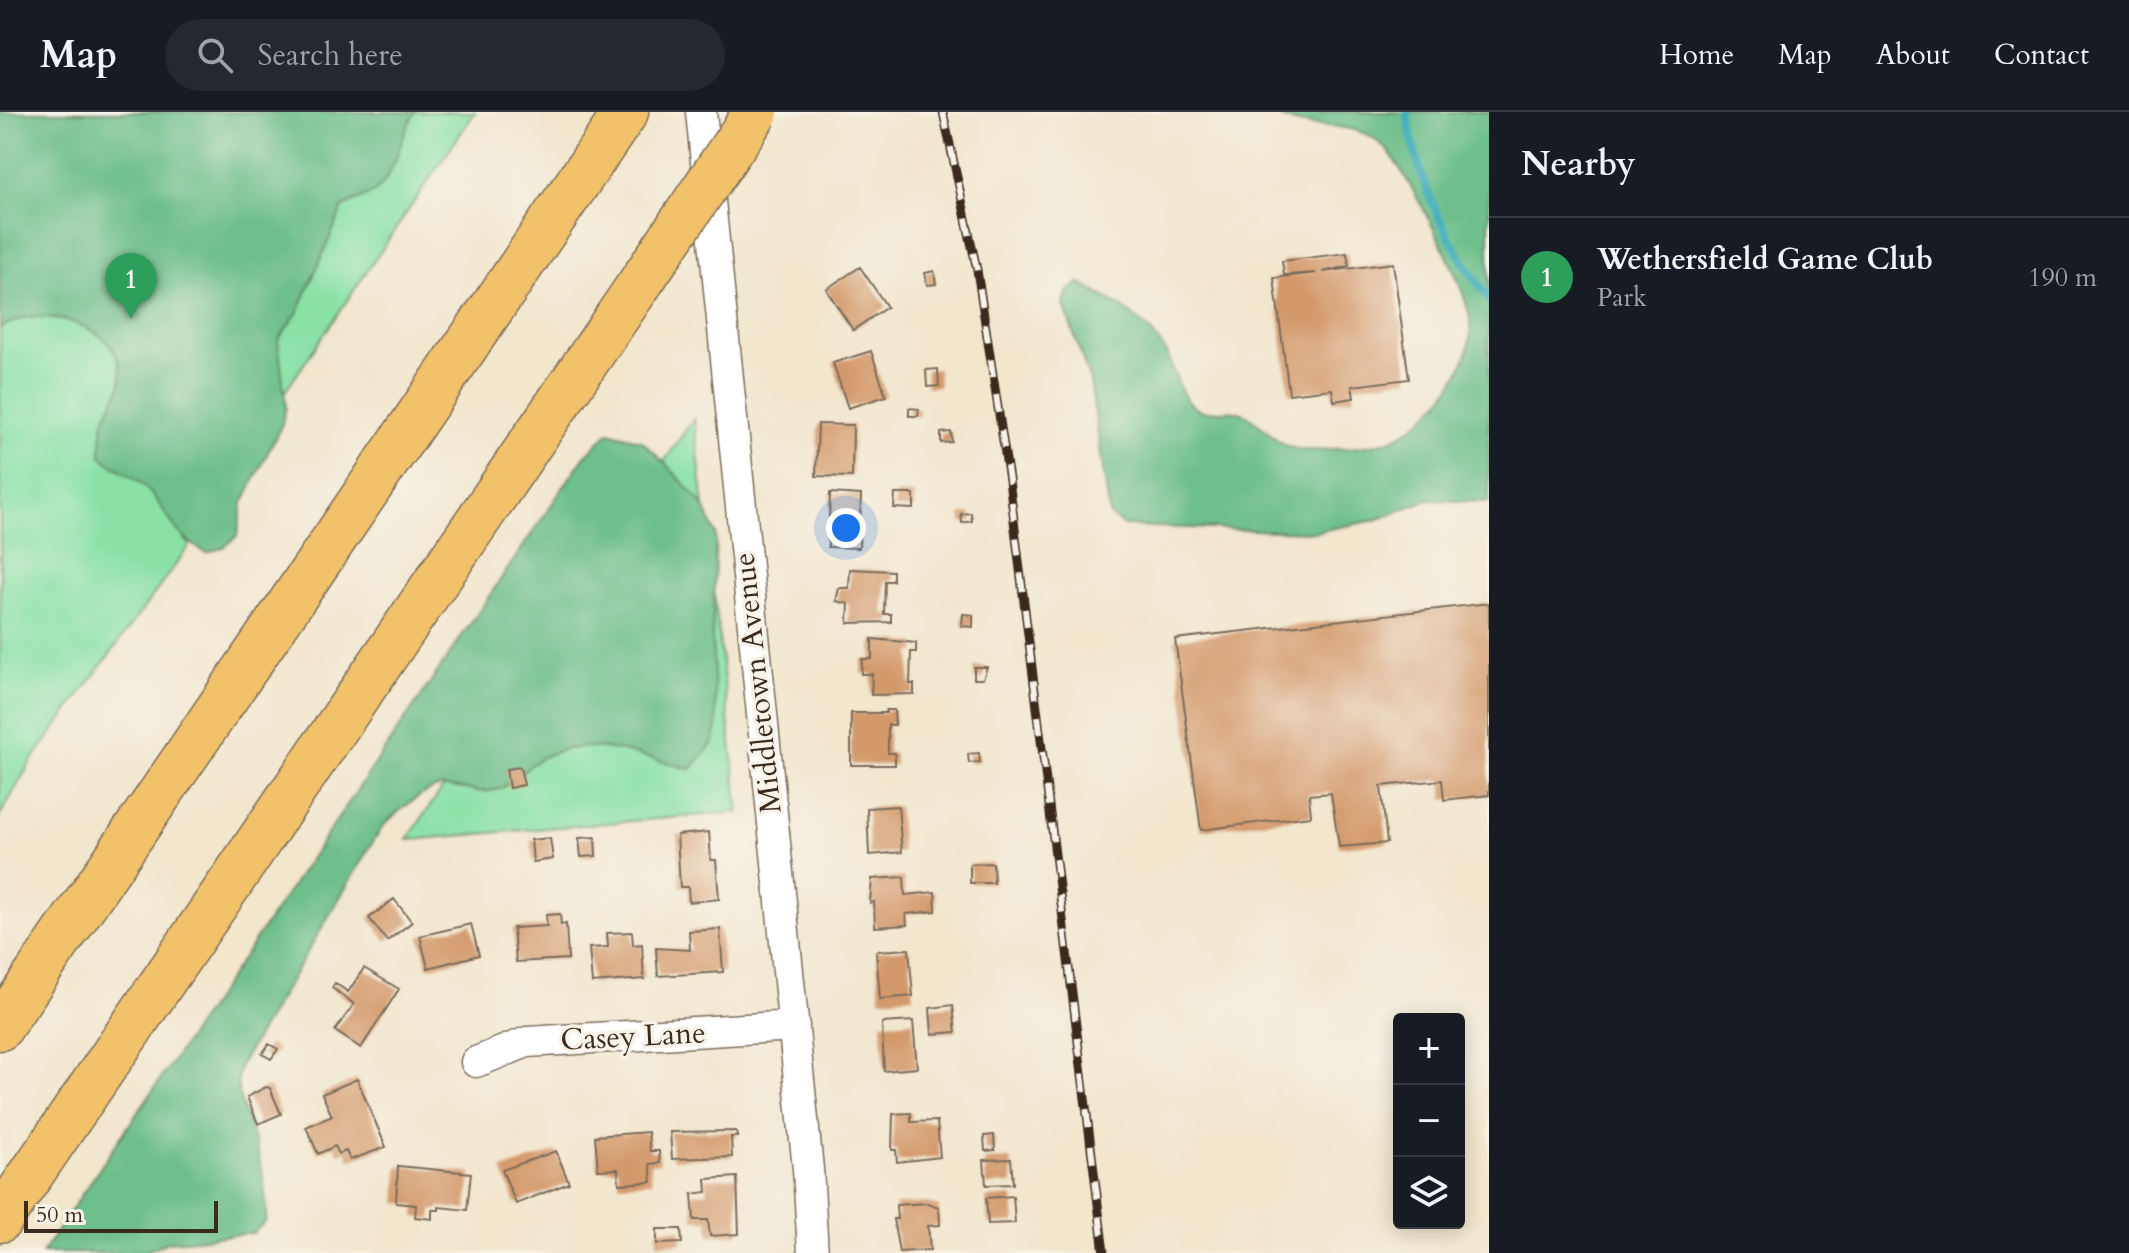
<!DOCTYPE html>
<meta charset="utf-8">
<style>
body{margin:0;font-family:Cardo,serif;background:#242831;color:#f1f3f6}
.controls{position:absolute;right:24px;bottom:24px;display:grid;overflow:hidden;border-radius:8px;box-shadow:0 4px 20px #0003}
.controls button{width:72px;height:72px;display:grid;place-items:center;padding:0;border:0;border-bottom:2px solid #363941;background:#171b24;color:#f1f3f6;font:40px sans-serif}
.scale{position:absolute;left:24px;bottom:20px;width:194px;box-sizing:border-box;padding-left:8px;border:4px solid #3b2a1e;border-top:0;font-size:22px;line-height:28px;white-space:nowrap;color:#3b2a1e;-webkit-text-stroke:6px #f7f3e8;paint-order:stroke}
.you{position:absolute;left:846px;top:416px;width:28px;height:28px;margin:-20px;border:6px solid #fff;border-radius:50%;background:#1a73e8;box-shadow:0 0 0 12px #1a73e833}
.badge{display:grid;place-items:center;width:52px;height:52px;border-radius:50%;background:#0b8043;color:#fff;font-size:26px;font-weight:700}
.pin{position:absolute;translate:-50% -66px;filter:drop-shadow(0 2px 4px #0008)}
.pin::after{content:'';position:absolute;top:42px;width:28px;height:24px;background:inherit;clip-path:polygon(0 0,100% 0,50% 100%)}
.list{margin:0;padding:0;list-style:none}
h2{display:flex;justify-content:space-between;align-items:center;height:104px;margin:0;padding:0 32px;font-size:34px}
h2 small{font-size:26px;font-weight:400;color:#9ea1a6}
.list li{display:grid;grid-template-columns:52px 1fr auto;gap:24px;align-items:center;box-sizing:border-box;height:120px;padding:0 32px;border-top:2px solid #363941}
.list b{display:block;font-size:30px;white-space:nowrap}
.list p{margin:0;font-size:26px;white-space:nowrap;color:#9ea1a6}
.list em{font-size:26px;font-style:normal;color:#9ea1a6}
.icon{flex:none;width:44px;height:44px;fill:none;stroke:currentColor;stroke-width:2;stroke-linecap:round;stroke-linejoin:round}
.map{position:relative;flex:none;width:1489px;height:1141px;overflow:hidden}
header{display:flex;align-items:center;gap:48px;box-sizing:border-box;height:112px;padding:0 40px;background:#171b24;border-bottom:2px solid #363941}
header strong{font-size:38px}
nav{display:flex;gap:44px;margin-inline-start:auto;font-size:28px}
.search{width:560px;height:72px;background:#242831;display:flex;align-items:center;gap:20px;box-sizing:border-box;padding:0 28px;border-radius:44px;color:#9ea1a6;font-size:30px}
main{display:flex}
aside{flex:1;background:#171b24}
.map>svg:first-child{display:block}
.green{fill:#89e1a6;stroke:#628662;stroke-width:2}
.forest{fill:#6ebf8b;stroke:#547454;stroke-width:2}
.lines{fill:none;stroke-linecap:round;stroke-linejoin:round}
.stream{stroke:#3eadbb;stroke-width:8}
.building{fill:#d3996a}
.minor-casing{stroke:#7b6c5b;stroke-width:33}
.highway-casing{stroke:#7b6c5b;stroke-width:47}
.minor{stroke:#fff;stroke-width:30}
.highway{stroke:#f2c26a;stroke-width:44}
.rail-casing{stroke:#3b2a1e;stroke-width:9}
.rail{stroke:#f7f3e8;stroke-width:6;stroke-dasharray:18;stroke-linecap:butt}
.highway-bridge-casing{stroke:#7b6c5b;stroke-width:47;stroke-linecap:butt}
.highway-bridge{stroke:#f2c26a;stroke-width:44}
.labels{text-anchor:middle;stroke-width:7;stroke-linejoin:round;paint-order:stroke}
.street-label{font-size:30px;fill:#3b2a1e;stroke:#f7f3e8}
</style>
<header>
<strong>Map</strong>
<div class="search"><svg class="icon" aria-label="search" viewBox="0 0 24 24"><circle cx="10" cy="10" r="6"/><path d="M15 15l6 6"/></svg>Search here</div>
<nav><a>Home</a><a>Map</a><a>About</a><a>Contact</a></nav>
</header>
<main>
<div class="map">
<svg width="1489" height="1141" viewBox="0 0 1489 1141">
<rect width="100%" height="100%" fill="#f7f3e8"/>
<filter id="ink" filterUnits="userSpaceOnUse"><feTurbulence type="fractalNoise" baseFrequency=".0125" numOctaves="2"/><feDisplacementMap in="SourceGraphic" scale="16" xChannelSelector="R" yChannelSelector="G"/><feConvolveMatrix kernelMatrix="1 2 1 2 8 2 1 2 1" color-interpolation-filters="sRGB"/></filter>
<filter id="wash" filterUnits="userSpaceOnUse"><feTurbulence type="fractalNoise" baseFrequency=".006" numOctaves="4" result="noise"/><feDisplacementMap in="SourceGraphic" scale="32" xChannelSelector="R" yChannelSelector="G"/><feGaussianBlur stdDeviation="1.8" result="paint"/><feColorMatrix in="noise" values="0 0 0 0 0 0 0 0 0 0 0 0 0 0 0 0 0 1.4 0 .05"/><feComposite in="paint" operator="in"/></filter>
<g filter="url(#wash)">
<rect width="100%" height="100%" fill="#f2e6cd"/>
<path class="green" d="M0 0H475L185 427 190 433 30 651 0 704Z
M694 306 739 700 407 728Z"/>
<path class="forest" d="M0 0H415C400 23 398 57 378 77 369 85 354 89 343 95L298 200 278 228 286 295 282 312 243 391 237 424 224 435 207 441C172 424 171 403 147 377 135 363 115 358 101 344 101 329 101 314 107 301 112 289 121 280 121 267 123 221 67 202 29 205 20 206 9 212 0 216Z
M1270 0H1489V390L1427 388 1376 408 1314 420 1124 414 1110 404 1090 269 1064 193 1067 180 1079 171C1113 189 1147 207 1167 242 1175 257 1178 279 1190 291 1203 306 1219 296 1235 299 1255 302 1269 327 1290 335 1303 340 1318 338 1332 337 1352 336 1373 335 1392 327 1430 310 1469 261 1471 218 1473 184 1410 66 1387 38 1356 1 1305 24 1270 0Z
M609 320 642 329 667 353 702 391 716 422 712 527 717 614 714 630 691 657C643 646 582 618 535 650 520 660 514 673 495 678 477 683 458 673 440 675 424 677 390 705 380 718L240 953C233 981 243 995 252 1021 261 1048 267 1081 266 1109L253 1121 167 1130 143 1141H42L584 345Z"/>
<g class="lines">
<path class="stream" d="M1407 0C1416 69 1447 131 1489 187"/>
</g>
<g id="blocks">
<path class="building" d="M1347 141 1349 154 1322 160 1393 151 1409 267 1352 274 1354 286 1334 289 1332 277 1289 282 1274 166 1316 161 1284 163 1282 149Z
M860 155 887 195 853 218 826 177Z
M934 159 936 172 927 173 925 161Z
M871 239 886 284 848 296 833 251Z
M938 257 939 274 927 275 926 258Z
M909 296 919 297 918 304H909Z
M818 312 853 313 852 365 816 364Z
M951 320 952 330 941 331V321Z
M830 381 861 383 859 436 828 435Z
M895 382H914V397L894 396Z
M971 401 972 409 962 411 961 402Z
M850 457 893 459V469H885L884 502H891V510L848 511 849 492 836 489 839 476H849Z
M1489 491V683L1444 688 1442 668 1381 674 1387 731 1339 735 1331 681 1309 683 1311 704 1201 718 1175 527Z
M963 502 973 503V515L962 514Z
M872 527 916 531V540H911L910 572H914V582L871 583 872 562H861L862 547H872Z
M974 555H987L983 567H974Z
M886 598H894L895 613H888V641H895V653H851V601H886Z
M979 641 980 650 969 651 968 642Z
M520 655 524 673 509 676 506 657Z
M898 694 902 740 869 743 867 696Z
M709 720 711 748H716L719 787 689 790 688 775H680L677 723Z
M595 725 596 744 581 745 579 726Z
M550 726 553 747 533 750 531 728Z
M993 751 994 771H970V752Z
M904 765 905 783 935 780 936 799 906 802 907 813 875 815 874 790 870 791 872 767Z
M394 787 412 810 387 829 369 806Z
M560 802 561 813 566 812 568 847 516 850 513 816 547 814 546 803Z
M471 812 479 843 428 856 420 824Z
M720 817 723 860 658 864 656 836 690 838 689 819Z
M632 820 633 833 642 832 644 867 592 871 589 836 608 835 607 821Z
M909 837 913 884 880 887 876 839Z
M364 856 399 877 361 936 335 919 354 892 332 876 335 871 348 880Z
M953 893 956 920 932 922 930 896Z
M913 909 917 956 884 959 882 911Z
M269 932 278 937 271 947 262 942Z
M357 967 386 1035 350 1048 346 1039 339 1042 335 1034 318 1042 306 1015 332 1004 322 982Z
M266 975 270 976 281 1002 258 1012 247 985Z
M911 1001V1010L937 1009 940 1045 897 1050 896 1038H892L893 1002Z
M736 1019 737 1025H731L732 1045 672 1047 670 1020Z
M648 1020 650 1039H659L660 1051 650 1052 652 1070 619 1072 618 1057 598 1058 595 1024Z
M994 1023 995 1038 985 1039 984 1024Z
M556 1039 569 1071 516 1092 502 1058Z
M1011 1047 1013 1072 986 1073 984 1048Z
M398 1054 471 1061 467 1098 439 1095V1098H432V1107L415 1105 416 1093 396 1091Z
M737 1065 739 1122 710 1124 708 1108H694L692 1082 707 1080 706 1067Z
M1013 1084 1015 1111 988 1112 986 1086Z
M927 1091 939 1095 940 1113 928 1114 930 1138 899 1140 893 1107H897L896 1093Z
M657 1117H681L682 1131 657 1132Z"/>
</g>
</g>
<g filter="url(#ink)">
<use href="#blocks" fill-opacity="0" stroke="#7b6c5b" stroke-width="2"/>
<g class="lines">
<defs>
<path id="minor" d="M701 0 808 1057 813 1141
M476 950 527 930 794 914"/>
<path id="highway" d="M0 916 626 0
M0 1108 643 167"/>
</defs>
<use href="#minor" class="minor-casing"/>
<use href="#highway" class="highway-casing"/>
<use href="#minor" class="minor"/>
<use href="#highway" class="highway"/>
<defs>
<path id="rail" d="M943 0 977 158 1009 368 1104 1141"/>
</defs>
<use href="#rail" class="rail-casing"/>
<use href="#rail" class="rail"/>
<defs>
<path id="highway-bridge" d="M643 167 756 0"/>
</defs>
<use href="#highway-bridge" class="highway-bridge-casing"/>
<use href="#highway-bridge" class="highway-bridge"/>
</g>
</g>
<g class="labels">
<g class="street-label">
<text transform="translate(757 571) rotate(-96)" y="10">Middletown Avenue</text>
<text transform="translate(633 924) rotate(-3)" y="10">Casey Lane</text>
</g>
</g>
</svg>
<div class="controls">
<button>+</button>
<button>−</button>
<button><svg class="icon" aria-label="layers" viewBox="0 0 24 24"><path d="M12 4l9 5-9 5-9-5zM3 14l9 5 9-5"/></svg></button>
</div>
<div class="scale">50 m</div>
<div class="you"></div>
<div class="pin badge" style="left:131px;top:207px;background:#2e9e5b">1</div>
</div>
<aside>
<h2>Nearby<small></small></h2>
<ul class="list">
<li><span class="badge" style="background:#2e9e5b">1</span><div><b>Wethersfield Game Club</b><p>Park</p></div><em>190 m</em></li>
</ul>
</aside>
</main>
